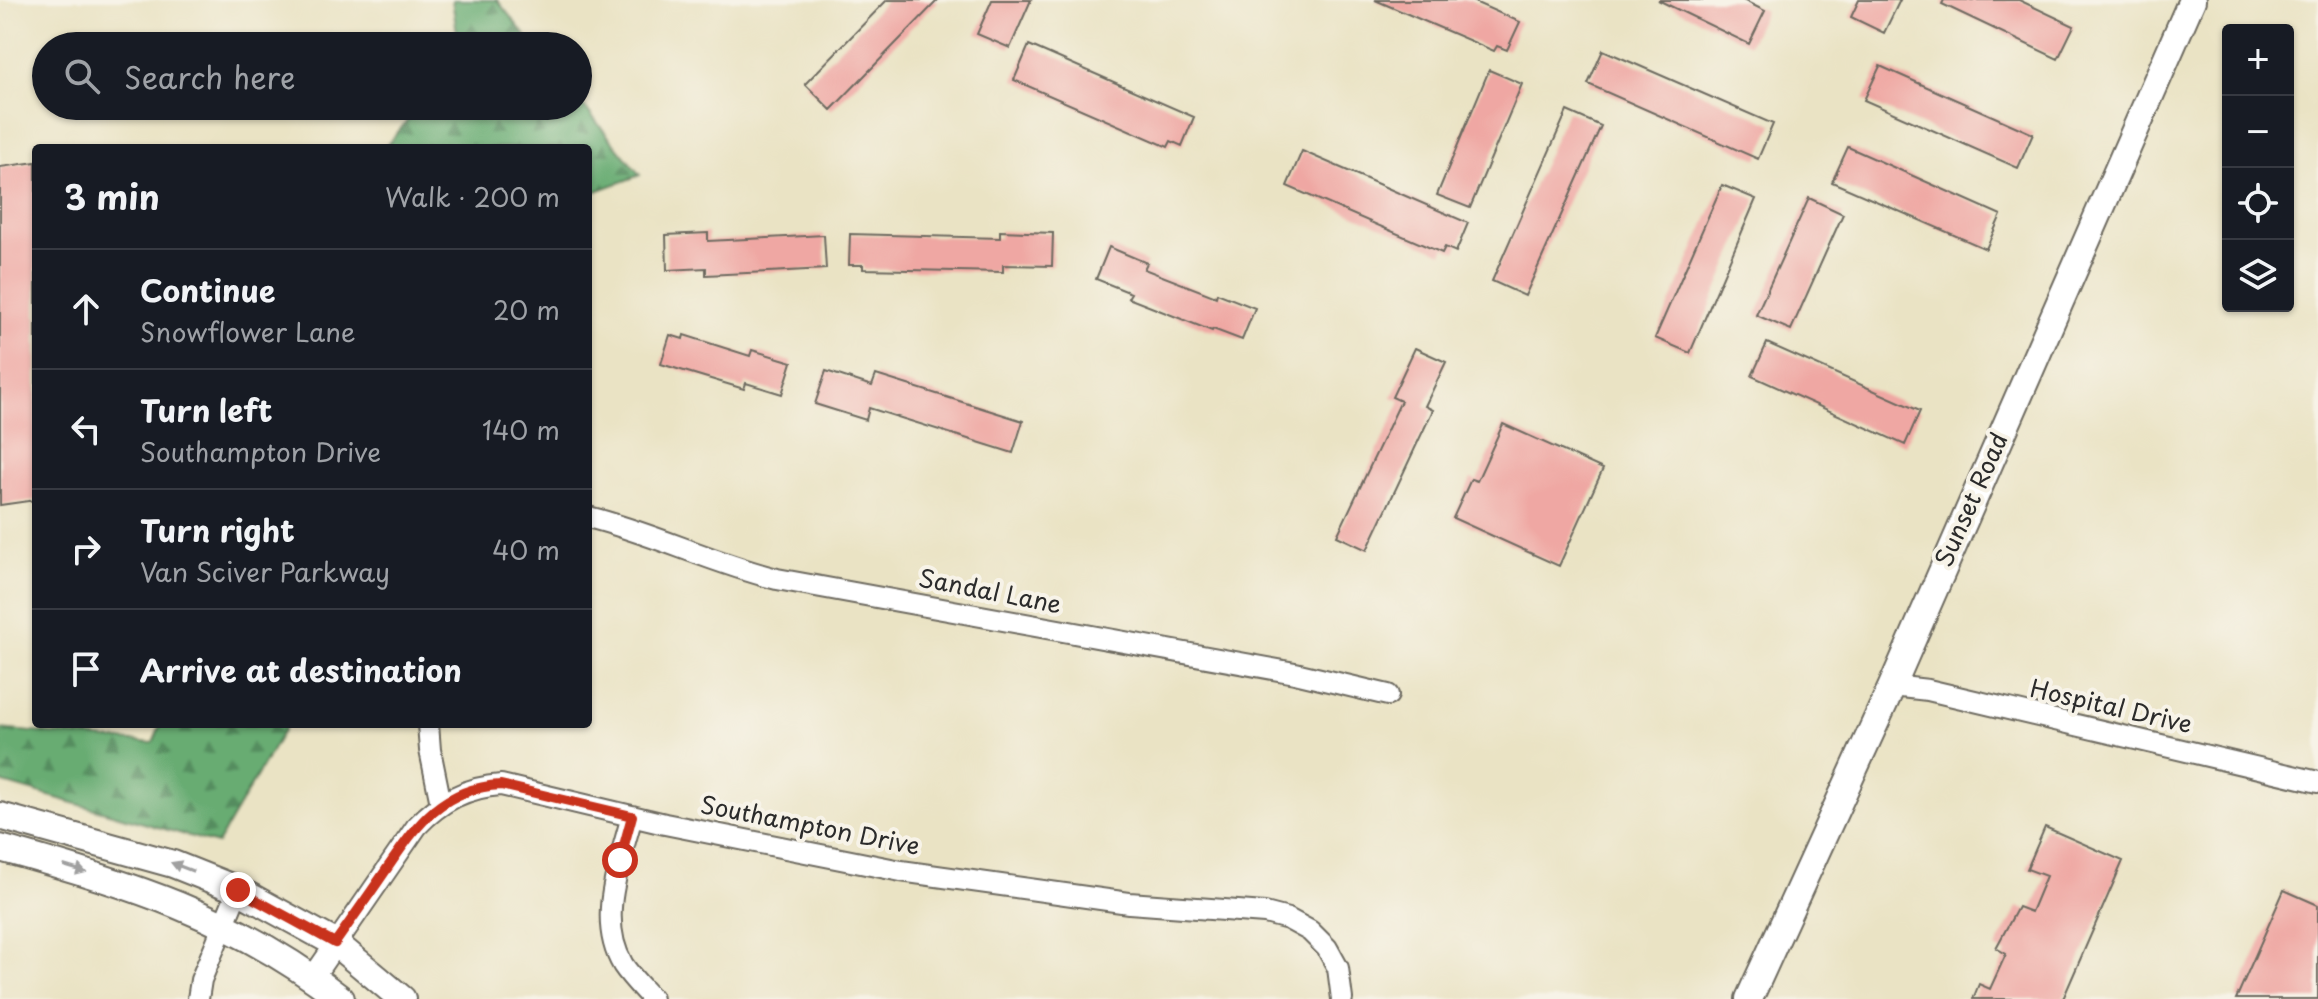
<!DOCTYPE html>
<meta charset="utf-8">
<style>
body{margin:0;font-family:"Playpen Sans",sans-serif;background:#20242c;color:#f1f3f6}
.controls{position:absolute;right:24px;top:24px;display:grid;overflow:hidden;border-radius:8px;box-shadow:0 2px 6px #0004}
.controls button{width:72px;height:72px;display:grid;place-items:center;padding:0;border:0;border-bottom:2px solid #363941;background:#171b24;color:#f1f3f6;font:40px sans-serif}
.stop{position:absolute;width:24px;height:24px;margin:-18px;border:6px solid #c8321e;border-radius:50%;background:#fff}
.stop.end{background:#c8321e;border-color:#fff;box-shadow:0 2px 8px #0008}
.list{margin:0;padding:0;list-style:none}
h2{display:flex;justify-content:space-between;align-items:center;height:104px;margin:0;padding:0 32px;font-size:34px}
h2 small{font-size:26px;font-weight:400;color:#9ea1a6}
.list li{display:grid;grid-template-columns:52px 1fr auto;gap:24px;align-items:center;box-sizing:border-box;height:120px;padding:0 32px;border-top:2px solid #363941}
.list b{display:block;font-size:30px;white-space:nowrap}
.list p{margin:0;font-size:26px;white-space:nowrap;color:#9ea1a6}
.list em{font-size:26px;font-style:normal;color:#9ea1a6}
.icon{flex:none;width:44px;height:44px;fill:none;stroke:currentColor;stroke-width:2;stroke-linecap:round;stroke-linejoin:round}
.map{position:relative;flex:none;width:2318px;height:999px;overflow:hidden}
.search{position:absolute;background:#171b24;box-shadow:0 2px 6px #0004;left:32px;top:32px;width:560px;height:88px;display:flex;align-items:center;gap:20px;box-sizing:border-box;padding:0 28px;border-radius:44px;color:#9ea1a6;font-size:30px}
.panel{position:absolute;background:#171b24;box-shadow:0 2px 6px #0004;left:32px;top:144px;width:560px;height:584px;border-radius:8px}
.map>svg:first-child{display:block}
.forest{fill:url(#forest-firs);stroke:#496c4e;stroke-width:2}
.building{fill:#efa7a3}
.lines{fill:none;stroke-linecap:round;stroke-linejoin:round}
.minor-casing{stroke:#6e6b61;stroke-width:24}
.tertiary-casing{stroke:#6e6b61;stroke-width:30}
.minor{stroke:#fff;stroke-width:20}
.tertiary{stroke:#fff;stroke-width:26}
.oneway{fill:#a0a0a0}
.route{stroke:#c8321e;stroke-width:10}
.labels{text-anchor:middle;stroke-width:8;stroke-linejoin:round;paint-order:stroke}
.street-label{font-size:24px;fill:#2b2b2b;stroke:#f7f3e8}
</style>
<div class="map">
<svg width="2318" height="999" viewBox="0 0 2318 999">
<defs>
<pattern id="forest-firs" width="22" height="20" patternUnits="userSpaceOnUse" patternTransform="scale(2)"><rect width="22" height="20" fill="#67ac72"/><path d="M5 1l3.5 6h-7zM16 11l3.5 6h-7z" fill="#558c5e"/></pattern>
</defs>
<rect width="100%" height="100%" fill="#f7f3e8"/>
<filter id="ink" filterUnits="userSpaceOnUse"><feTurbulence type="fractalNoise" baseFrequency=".0125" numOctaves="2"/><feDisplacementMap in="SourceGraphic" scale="16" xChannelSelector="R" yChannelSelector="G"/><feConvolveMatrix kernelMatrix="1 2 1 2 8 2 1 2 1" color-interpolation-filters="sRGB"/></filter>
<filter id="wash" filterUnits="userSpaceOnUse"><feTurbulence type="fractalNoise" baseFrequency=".006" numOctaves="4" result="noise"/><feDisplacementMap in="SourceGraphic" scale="32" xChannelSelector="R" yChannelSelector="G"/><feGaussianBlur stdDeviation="1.8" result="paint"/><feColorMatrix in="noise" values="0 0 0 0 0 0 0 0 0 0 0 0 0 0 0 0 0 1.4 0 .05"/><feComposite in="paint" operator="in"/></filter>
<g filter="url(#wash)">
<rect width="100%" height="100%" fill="#eae3c4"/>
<path class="forest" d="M452 0H497L534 46H459Z
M578 99 640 175 588 194V148H385L419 106H578Z
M161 724H287L217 844 0 782V729L153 743Z"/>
<g id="blocks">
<path class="building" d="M887 0H938L831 110 805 84Z
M992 0H1031L1010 48 977 34Z
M1375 0H1470L1520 22 1507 50 1497 46 1494 51Z
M1658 0H1743L1765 11 1749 44Z
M1859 0H1900L1884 33 1851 17Z
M1944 0H2019L2074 26 2058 59 1942 4Z
M1029 45 1194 117 1182 146 1171 141 1168 147 1014 80Z
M1603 50 1773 124 1758 159 1588 84Z
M1880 66 2033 134 2018 168 1864 100Z
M1489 70 1522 84 1470 208 1437 195Z
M1567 111 1601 126 1525 296 1492 281Z
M1848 147 2001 215 1986 249 1832 182Z
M1302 151 1468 223 1456 252 1445 247 1442 253 1287 186Z
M36 162V500L0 505V167Z
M1722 185 1756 199 1690 353 1655 338Z
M1809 198 1843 214 1791 330 1756 315Z
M1000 231 1053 233 1052 266 1003 265V272L863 269V265H849L850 234 1000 238Z
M708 233V241L824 235 826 269 706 275V268L667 270 666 235Z
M1109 247 1147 263 1144 269 1216 297 1217 293 1255 308 1242 340 1213 329 1212 331 1128 298 1131 293 1096 279Z
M670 335 683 339 684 335 750 356 752 350 792 362 782 394 746 383 744 389 661 364Z
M1767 343 1920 411 1905 445 1752 376Z
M1415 348 1446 362 1425 406 1433 410 1367 550 1337 536 1401 401 1392 397Z
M826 371 872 386 876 375 1023 421 1013 453 869 408 866 420 815 404Z
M1503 424 1603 469 1559 566 1453 518 1471 479 1477 481Z
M2045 827 2123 861 2063 999H1973L1979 984 1990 989 2006 954 1996 948 2018 907 2031 912 2046 876 2027 869Z
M2284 890 2318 905V999H2236Z"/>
</g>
</g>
<g filter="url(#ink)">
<use href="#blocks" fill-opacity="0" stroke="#6e6b61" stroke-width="2"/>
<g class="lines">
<defs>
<path id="minor" d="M588 517C653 533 712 563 777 579L1295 673 1388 695
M1892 686 1928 690 2318 782
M428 724 430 750 441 804
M632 816C620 863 596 919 623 965 631 977 642 988 652 999
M313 977 417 826C441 801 467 787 501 785L665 824 901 871 1129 903 1265 913 1288 919 1310 931 1327 948 1338 968 1342 999
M198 999 201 980 238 890"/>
<path id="tertiary" d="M0 816 173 864 238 890 335 943 402 999
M0 848C125 882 237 917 341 999
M1749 999 1892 686 2192 0"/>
</defs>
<use href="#minor" class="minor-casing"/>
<use href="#tertiary" class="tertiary-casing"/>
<use href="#minor" class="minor"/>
<use href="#tertiary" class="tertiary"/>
</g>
<defs><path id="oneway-solid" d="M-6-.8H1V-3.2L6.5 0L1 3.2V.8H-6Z" transform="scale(2)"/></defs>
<g class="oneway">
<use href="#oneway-solid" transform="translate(182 867) rotate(-159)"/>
<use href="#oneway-solid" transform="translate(75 869) rotate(17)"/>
</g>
</g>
<g class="lines" filter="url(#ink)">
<path class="route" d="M238 890 335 943C352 919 369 895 386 870 417 825 441 788 501 785L632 816 620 860"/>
</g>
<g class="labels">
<g class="street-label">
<text transform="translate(1972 500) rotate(-66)" y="8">Sunset Road</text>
<text transform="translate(990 592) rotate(11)" y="8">Sandal Lane</text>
<text transform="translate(2111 707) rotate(13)" y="8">Hospital Drive</text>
<text transform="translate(810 826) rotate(11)" y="8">Southampton Drive</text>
</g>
</g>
</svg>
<div class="controls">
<button>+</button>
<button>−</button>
<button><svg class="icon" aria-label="locate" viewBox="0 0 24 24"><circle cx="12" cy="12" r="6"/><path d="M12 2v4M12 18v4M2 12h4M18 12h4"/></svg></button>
<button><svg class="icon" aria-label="layers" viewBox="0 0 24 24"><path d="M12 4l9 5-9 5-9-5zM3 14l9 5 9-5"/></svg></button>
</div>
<div class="stop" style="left:620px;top:860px"></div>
<div class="stop end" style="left:238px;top:890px"></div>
<div class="search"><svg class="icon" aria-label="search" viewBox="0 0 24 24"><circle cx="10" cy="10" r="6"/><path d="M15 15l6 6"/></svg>Search here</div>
<section class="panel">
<h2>3 min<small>Walk · 200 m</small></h2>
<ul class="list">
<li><svg class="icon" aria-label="ahead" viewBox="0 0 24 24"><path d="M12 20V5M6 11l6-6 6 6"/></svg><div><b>Continue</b><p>Snowflower Lane</p></div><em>20 m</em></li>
<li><svg class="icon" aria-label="left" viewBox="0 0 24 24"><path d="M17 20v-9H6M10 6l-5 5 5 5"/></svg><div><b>Turn left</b><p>Southampton Drive</p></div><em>140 m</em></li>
<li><svg class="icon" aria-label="right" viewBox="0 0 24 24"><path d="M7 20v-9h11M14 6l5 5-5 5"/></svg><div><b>Turn right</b><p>Van Sciver Parkway</p></div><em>40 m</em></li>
<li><svg class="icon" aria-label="arrive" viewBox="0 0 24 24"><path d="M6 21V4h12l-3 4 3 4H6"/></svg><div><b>Arrive at destination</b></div></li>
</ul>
</section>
</div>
